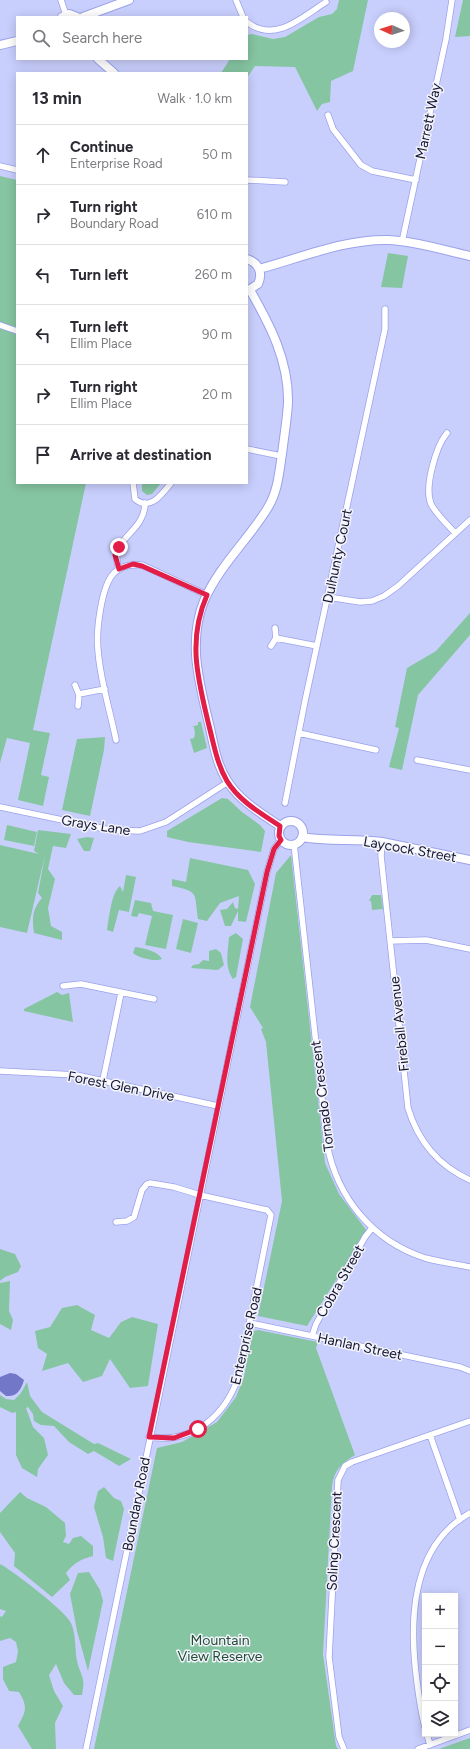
<!DOCTYPE html>
<meta charset="utf-8">
<style>
body{margin:0;font-family:Figtree,sans-serif;background:#f7f7f7;color:#2b2b33}
.controls{position:absolute;right:12px;bottom:12px;display:grid;overflow:hidden;border-radius:0px;box-shadow:0 2px 10px #0003}
.controls button{width:36px;height:36px;display:grid;place-items:center;padding:0;border:0;border-bottom:1px solid #e1e1e2;background:#fff;color:#2b2b33;font:20px sans-serif}
.compass{position:absolute;left:374px;top:12px;width:36px;height:36px;border-radius:50%;background:#fff;box-shadow:0 2px 10px #0003;rotate:273deg}
.stop{position:absolute;width:12px;height:12px;margin:-9px;border:3px solid #e11d48;border-radius:50%;background:#fff}
.stop.end{background:#e11d48;border-color:#fff;box-shadow:0 1px 4px #0008}
.list{margin:0;padding:0;list-style:none}
h2{display:flex;justify-content:space-between;align-items:center;height:52px;margin:0;padding:0 16px;font-size:17px}
h2 small{font-size:13px;font-weight:400;color:#7c7c81}
.list li{display:grid;grid-template-columns:26px 1fr auto;gap:12px;align-items:center;box-sizing:border-box;height:60px;padding:0 16px;border-top:1px solid #e1e1e2}
.list b{display:block;font-size:15px;white-space:nowrap}
.list p{margin:0;font-size:13px;white-space:nowrap;color:#7c7c81}
.list em{font-size:13px;font-style:normal;color:#7c7c81}
.icon{flex:none;width:22px;height:22px;fill:none;stroke:currentColor;stroke-width:2;stroke-linecap:round;stroke-linejoin:round}
.map{position:relative;flex:none;width:470px;height:1749px;overflow:hidden}
.search{position:absolute;background:#fff;box-shadow:0 2px 10px #0003;left:16px;top:16px;width:232px;height:44px;display:flex;align-items:center;gap:10px;box-sizing:border-box;padding:0 14px;border-radius:0px;color:#7c7c81;font-size:15px}
.panel{position:absolute;background:#fff;box-shadow:0 2px 10px #0003;left:16px;top:72px;width:232px;height:412px;border-radius:0px}
.map>svg:first-child{display:block}
.green{fill:#86c5a2}
.water{fill:#7277c8}
.lines{fill:none;stroke-linecap:round;stroke-linejoin:round}
.street-casing{stroke:#9ba2eb;stroke-width:7}
.secondary-casing{stroke:#9ba2eb;stroke-width:10}
.street{stroke:#fff;stroke-width:5.5}
.secondary{stroke:#fff;stroke-width:8}
.route{stroke:#e11d48;stroke-width:5}
.labels{text-anchor:middle;stroke-width:3;stroke-linejoin:round;paint-order:stroke}
.street-label{font-size:14px;fill:#141530;stroke:#f2f3fb}
.park-label{font-size:14px;fill:#224c36;stroke:#f2f3fb}
</style>
<div class="map">
<svg width="470" height="1749" viewBox="0 0 470 1749">
<rect width="100%" height="100%" fill="#c9cffd"/>
<path class="green" d="M339 0H368L353 71 331 81 330 102 322 104 317 111 295 67 255 66 247 78V73H221L230 59H247V35L252 34 273 39 285 37 319 17 332 14 337 9Z
M463 0H470V36L455 37Z
M0 176 17 180V483H86L33 730 50 733 41 775 49 777 43 806 18 800 30 743 7 738 0 763Z
M388 253 408 256 402 288 381 287Z
M142 483H161L152 494 147 495 142 491Z
M470 613V635L418 695 402 770 389 767 399 728 395 727 407 668 436 651Z
M198 722H201L207 748 194 753 190 739 194 738 195 734 194 727H191L198 725Z
M105 737 104 750 90 816 62 810 77 739Z
M222 798 228 799 242 812 260 825 265 831 261 852 188 842 167 837V831Z
M7 825 37 832 34 846 4 840Z
M38 830 71 834 66 848 53 846 48 869 55 879 48 908 51 926 62 932V940L34 933C32 919 32 909 42 898L38 893 45 855 27 933 0 927V845L39 854 34 851Z
M87 837 94 838 90 851H84L77 839Z
M291 855 325 1163 339 1194 367 1231 307 1326 258 1316 282 1201 266 1042 261 1029 263 1028 250 1007 276 873Z
M190 858 248 870 255 884 246 922 238 921V911L231 926H225L220 910 227 909 233 902 235 908 238 909 239 896 220 903 207 921 198 919C194 893 200 892 172 886V879L186 882Z
M126 875 136 877 129 912 119 910 113 932 107 930C109 919 111 893 120 886L123 892Z
M372 895H381L383 909 372 910 371 901H369Z
M135 900 151 903 153 911 173 915 166 949 145 945 152 916 139 913 137 917 131 916Z
M183 919 198 923 191 953 176 949Z
M236 933 243 939 236 977 233 979C224 967 228 951 229 937Z
M135 947C144 948 158 951 162 959 155 962 139 958 133 953Z
M216 949 221 953 224 965 218 970 191 968 193 965 199 964 203 960 209 961V951Z
M57 992 62 995 69 993 73 1022 24 1011V1009Z
M0 1249 15 1254 21 1266 18 1272 5 1277 0 1281Z
M10 1281 9 1311 13 1320 11 1330 0 1324V1283Z
M77 1305 95 1315 91 1330 109 1338 121 1322 132 1317 158 1324 148 1386 130 1388 110 1359 102 1376 83 1382 68 1363 42 1371 47 1354 38 1348 35 1331 50 1327 62 1308Z
M258 1330 318 1342 316 1348 355 1455C342 1463 334 1470 332 1486L323 1654 336 1746 338 1749H94L157 1448 182 1442 217 1422 236 1397 244 1377 252 1334 254 1331Z
M27 1382 30 1396 42 1412 94 1444 98 1443 131 1459 119 1466 94 1451 88 1454 69 1442 54 1426 41 1425 34 1421 33 1414 28 1407 26 1408 33 1427 44 1438 48 1455 38 1469 37 1477 22 1468 16 1455V1412L12 1413 0 1407V1395L6 1399 14 1400 21 1393Z
M104 1487 114 1498 121 1501 124 1509 113 1561 106 1558 103 1537 94 1507 98 1491Z
M20 1492 27 1498 46 1507 65 1523 66 1536 63 1542 69 1544 73 1538 81 1536 93 1546V1556C81 1559 74 1563 66 1573L70 1580 52 1597 14 1566 15 1553 0 1532V1513Z
M0 1564C12 1570 67 1612 71 1623 77 1636 74 1652 78 1665 83 1680 85 1678 82 1695H74L64 1683 56 1664 49 1675 54 1691 63 1706 55 1723 56 1749H32L18 1726C26 1711 28 1707 19 1692L9 1691 3 1679V1667L16 1662 18 1651 16 1642 10 1638 0 1641V1616L2 1617 6 1611 0 1609Z
M89 1572 100 1590 103 1601 88 1671 77 1631 70 1594 78 1573Z
M470 1738V1749H439L467 1739Z"/>
<path class="water" d="M10 1373 16 1374 24 1380C21 1390 17 1397 6 1396L0 1391V1377Z"/>
<g class="lines">
<defs>
<path id="street" d="M61 0 66 15
M236 0 243 17
M247 22C275 44 302 17 326 2
M328 115 333 129 361 165 372 171 416 180
M0 166 17 170
M247 180 285 182
M402 242 446 39 452 0
M0 325 17 331
M447 433C436 446 424 487 431 504 436 514 447 524 455 533
M247 449 281 456
M133 483 135 499C150 512 162 494 171 483
M119 569C107 538 145 534 145 503
M328 597 360 602 372 601 384 596 398 586 470 520
M276 638 317 646
M271 646 276 638 275 628
M75 685 79 695 78 706
M79 694 105 689
M299 733 376 750
M116 740C110 710 100 680 98 650 96 632 101 586 114 573 122 565 132 564 142 565L207 595
M417 760 470 770
M285 803 305 701 385 329V309
M0 807 110 830 140 831 166 822 228 782
M382 842 381 856 408 1108C418 1141 439 1166 470 1180
M294 844 327 1144C337 1198 373 1241 425 1258 440 1262 455 1264 470 1267
M390 941 426 940 470 949
M63 986 81 984 154 999
M0 1071 76 1075 218 1106
M103 1080 121 993
M116 1222 127 1221 134 1217 142 1190 147 1184 150 1183 174 1187 200 1195 262 1209 267 1210 271 1215 239 1375C226 1415 194 1444 149 1437
M250 1323 460 1367 470 1371
M312 1336 316 1324 365 1237 372 1228
M430 1435 460 1520
M425 1727C421 1713 419 1697 417 1682 409 1623 410 1546 470 1513
M427 1734 430 1745
M86 1749 267 872 274 849 281 840
M344 1749 339 1737 329 1657 338 1480 345 1466 352 1462 470 1421
M418 1749 470 1730"/>
<path id="secondary" d="M62 17 69 14 77 17
M83 17 129 0
M0 45 17 41
M98 59 114 73
M247 259C259 263 263 273 258 284L247 291
M259 269C300 258 345 239 388 240 415 241 443 250 470 256
M250 290C270 325 289 361 288 403 287 420 284 437 282 454 279 473 278 492 267 509 248 540 219 566 204 601 187 643 200 685 210 728 214 746 217 766 228 782 240 801 262 814 280 826
M279 833a12 12 0 1 1 24 0a12 12 0 1 1-24 0Z
M302 837C329 842 355 838 382 842L470 860"/>
</defs>
<use href="#street" class="street-casing"/>
<use href="#secondary" class="secondary-casing"/>
<use href="#street" class="street"/>
<use href="#secondary" class="secondary"/>
</g>
<g class="lines">
<path class="route" d="M119 547 115 555 119 569 133 564 142 566 207 595C187 641 198 679 209 726 214 745 217 764 227 781 239 801 262 814 280 826L279 836 281 840 274 849 267 872 149 1437 174 1438 198 1429"/>
</g>
<g class="labels">
<g class="street-label">
<text transform="translate(428 121) rotate(-78)" y="5">Marrett Way</text>
<text transform="translate(337 556) rotate(-78)" y="5">Dulhunty Court</text>
<text transform="translate(96 825) rotate(9)" y="5">Grays Lane</text>
<text transform="translate(410 849) rotate(10)" y="5">Laycock Street</text>
<text transform="translate(399 1024) rotate(-96)" y="5">Fireball Avenue</text>
<text transform="translate(121 1086) rotate(11)" y="5">Forest Glen Drive</text>
<text transform="translate(322 1096) rotate(-97)" y="5">Tornado Crescent</text>
<text transform="translate(340 1281) rotate(-60)" y="5">Cobra Street</text>
<text transform="translate(246 1336) rotate(-77)" y="5">Enterprise Road</text>
<text transform="translate(360 1346) rotate(12)" y="5">Hanlan Street</text>
<text transform="translate(136 1504) rotate(-79)" y="5">Boundary Road</text>
<text transform="translate(334 1541) rotate(-87)" y="5">Soling Crescent</text>
</g>
<g class="park-label">
<text x="220" y="1645">Mountain<tspan x="220" dy="16">View Reserve</tspan></text>
</g>
</g>
</svg>
<div class="controls">
<button>+</button>
<button>−</button>
<button><svg class="icon" aria-label="locate" viewBox="0 0 24 24"><circle cx="12" cy="12" r="6"/><path d="M12 2v4M12 18v4M2 12h4M18 12h4"/></svg></button>
<button><svg class="icon" aria-label="layers" viewBox="0 0 24 24"><path d="M12 4l9 5-9 5-9-5zM3 14l9 5 9-5"/></svg></button>
</div>
<svg class="compass" viewBox="-18 -18 36 36"><path d="M0-13l5 13h-10z" fill="#e53935"/><path d="M0 13l5-13h-10z" fill="#7c7c81"/></svg>
<div class="stop" style="left:198px;top:1429px"></div>
<div class="stop end" style="left:119px;top:547px"></div>
<div class="search"><svg class="icon" aria-label="search" viewBox="0 0 24 24"><circle cx="10" cy="10" r="6"/><path d="M15 15l6 6"/></svg>Search here</div>
<section class="panel">
<h2>13 min<small>Walk · 1.0 km</small></h2>
<ul class="list">
<li><svg class="icon" aria-label="ahead" viewBox="0 0 24 24"><path d="M12 20V5M6 11l6-6 6 6"/></svg><div><b>Continue</b><p>Enterprise Road</p></div><em>50 m</em></li>
<li><svg class="icon" aria-label="right" viewBox="0 0 24 24"><path d="M7 20v-9h11M14 6l5 5-5 5"/></svg><div><b>Turn right</b><p>Boundary Road</p></div><em>610 m</em></li>
<li><svg class="icon" aria-label="left" viewBox="0 0 24 24"><path d="M17 20v-9H6M10 6l-5 5 5 5"/></svg><div><b>Turn left</b></div><em>260 m</em></li>
<li><svg class="icon" aria-label="left" viewBox="0 0 24 24"><path d="M17 20v-9H6M10 6l-5 5 5 5"/></svg><div><b>Turn left</b><p>Ellim Place</p></div><em>90 m</em></li>
<li><svg class="icon" aria-label="right" viewBox="0 0 24 24"><path d="M7 20v-9h11M14 6l5 5-5 5"/></svg><div><b>Turn right</b><p>Ellim Place</p></div><em>20 m</em></li>
<li><svg class="icon" aria-label="arrive" viewBox="0 0 24 24"><path d="M6 21V4h12l-3 4 3 4H6"/></svg><div><b>Arrive at destination</b></div></li>
</ul>
</section>
</div>
